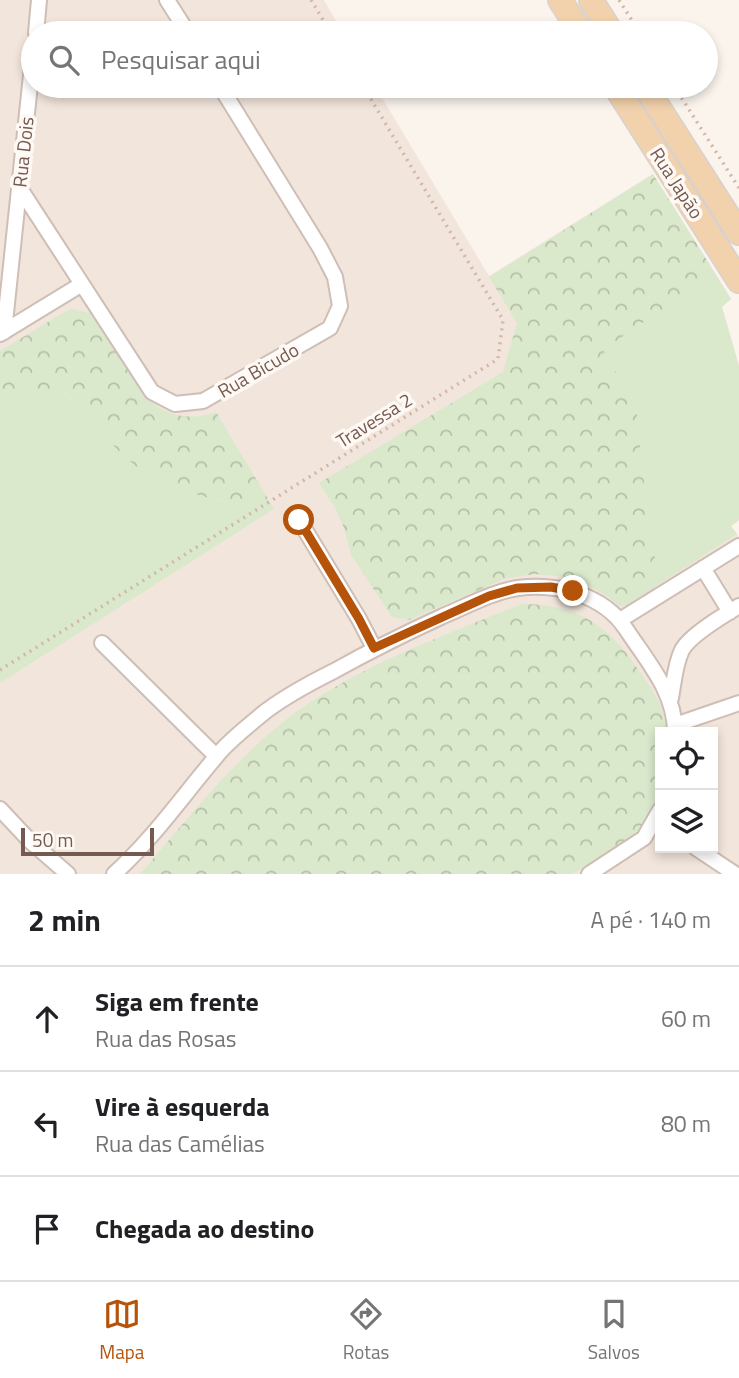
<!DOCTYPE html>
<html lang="pt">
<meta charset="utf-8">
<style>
body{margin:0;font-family:"Titillium Web",sans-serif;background:#f2f2f2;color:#202124}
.controls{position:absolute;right:21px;bottom:21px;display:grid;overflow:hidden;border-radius:0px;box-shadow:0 4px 10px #0003}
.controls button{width:63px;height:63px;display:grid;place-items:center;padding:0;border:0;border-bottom:2px solid #e0e0e0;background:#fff;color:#202124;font:35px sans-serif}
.scale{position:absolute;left:21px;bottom:18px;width:133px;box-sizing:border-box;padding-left:7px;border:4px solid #755a51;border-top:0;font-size:19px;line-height:24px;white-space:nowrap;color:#755a51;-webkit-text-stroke:5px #fef9f4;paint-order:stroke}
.stop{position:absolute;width:21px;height:21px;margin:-16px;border:5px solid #b45309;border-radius:50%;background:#fff}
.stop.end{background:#b45309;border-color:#fff;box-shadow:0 2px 7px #0008}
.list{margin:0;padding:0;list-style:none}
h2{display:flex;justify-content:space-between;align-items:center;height:91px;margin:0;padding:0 28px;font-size:30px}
h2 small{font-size:23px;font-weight:400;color:#757577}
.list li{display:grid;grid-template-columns:46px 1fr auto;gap:21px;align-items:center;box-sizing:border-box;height:105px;padding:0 28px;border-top:2px solid #e0e0e0}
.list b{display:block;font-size:26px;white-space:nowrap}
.list p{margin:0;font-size:23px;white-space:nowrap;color:#757577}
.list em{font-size:23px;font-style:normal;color:#757577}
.icon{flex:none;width:38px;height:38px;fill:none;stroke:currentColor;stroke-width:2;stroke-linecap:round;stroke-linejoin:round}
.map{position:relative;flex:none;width:739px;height:874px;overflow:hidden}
.search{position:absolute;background:#fff;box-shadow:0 4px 10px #0003;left:21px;right:21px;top:21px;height:77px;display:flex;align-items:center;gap:18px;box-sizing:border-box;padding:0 24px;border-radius:38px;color:#757577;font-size:26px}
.sheet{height:406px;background:#fff}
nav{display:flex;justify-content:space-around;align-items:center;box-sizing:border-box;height:98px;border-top:2px solid #e0e0e0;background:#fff;font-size:19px;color:#757577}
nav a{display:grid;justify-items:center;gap:4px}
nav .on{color:#b45309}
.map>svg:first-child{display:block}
.residential{fill:#f2e6dc;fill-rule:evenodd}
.green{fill:#dae8cc}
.forest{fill:url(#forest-crowns)}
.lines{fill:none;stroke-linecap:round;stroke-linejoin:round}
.minor-casing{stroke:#cfbeb5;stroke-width:18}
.primary-casing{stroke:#d8d1ce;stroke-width:26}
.path{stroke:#d4b6aa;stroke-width:3.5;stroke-dasharray:2 5;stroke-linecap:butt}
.minor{stroke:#fff;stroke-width:14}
.primary{stroke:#f2d2ad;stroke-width:23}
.route{stroke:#b45309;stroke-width:9}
.labels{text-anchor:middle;stroke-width:7;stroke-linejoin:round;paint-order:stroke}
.street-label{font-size:19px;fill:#755a51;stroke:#fef9f4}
</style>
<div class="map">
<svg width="739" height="874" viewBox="0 0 739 874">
<defs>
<pattern id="forest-crowns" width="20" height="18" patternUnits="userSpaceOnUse" patternTransform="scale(1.75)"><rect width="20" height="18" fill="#dae8cc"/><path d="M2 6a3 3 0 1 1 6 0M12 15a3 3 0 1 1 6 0" fill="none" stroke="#b5bfa8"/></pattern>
</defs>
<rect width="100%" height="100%" fill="#fbf4ed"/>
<path class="residential" d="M0 0H324L343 33H33V86H375L489 276 653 174 731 299 722 307 739 366V520L731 526 739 537V874H0ZM660 732H713V848H660Z"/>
<path class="green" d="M715 273 731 299 722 307 739 366V520L731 526 737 534 667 579 651 550 636 406 603 350Z
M40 388C80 387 97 432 124 456 133 465 144 472 155 478 192 499 233 503 274 509L0 683V408L25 393Z"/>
<path class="forest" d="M653 174 715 273 603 350 636 406 651 550 667 579 627 605 619 606 607 596 581 581 566 577 535 574 504 579 409 620 392 617 351 555 344 528 335 508 319 483 503 372 517 323 489 277Z
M73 309 90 313 143 394C164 416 188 422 216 412L274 509C221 501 163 495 123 455 105 438 89 417 72 398 46 379 24 394 0 408V351L66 311Z
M522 604C578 604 608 625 638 669 654 692 663 705 668 732H660C660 751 663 773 660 792 654 830 602 857 572 874H140C182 826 222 774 271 732 344 670 434 640 522 604Z"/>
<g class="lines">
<defs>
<path id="minor" d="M167 0 188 33
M36 33 39 0
M19 187 152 392 175 404 203 401 330 328 340 306 335 277 320 248 220 86
M4 332 33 56
M0 334 82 284
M299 520 359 619 374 648
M703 568 730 612
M620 620 739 546
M102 643 216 756
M671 698C674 682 675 664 682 650 690 635 724 615 739 606
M675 725 739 703
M0 809 30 841 68 874
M696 848 735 874
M114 874C152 840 182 797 215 758 227 742 246 728 261 715 283 697 310 683 334 671 370 651 406 633 443 616 467 606 492 592 518 588 556 583 603 594 626 629 647 661 675 692 675 732
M589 874 644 838 660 810"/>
<path id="primary" d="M560 0 581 33
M591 0 612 33
M615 86 739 281
M645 86 739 233"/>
</defs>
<use href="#minor" class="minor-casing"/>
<use href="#primary" class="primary-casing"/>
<path class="path" d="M311 0 331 33
M619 0 640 33
M674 86 739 188
M0 670 498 359 503 320 363 86"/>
<use href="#minor" class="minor"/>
<use href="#primary" class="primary"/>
</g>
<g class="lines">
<path class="route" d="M299 520 359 619 374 648 489 596 517 588 551 587 573 591"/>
</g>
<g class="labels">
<g class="street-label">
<text transform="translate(23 152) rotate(-84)" y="7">Rua Dois</text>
<text transform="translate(677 183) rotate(57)" y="7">Rua Japão</text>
<text transform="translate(258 370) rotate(-30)" y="7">Rua Bicudo</text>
<text transform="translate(374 420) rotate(-32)" y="7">Travessa 2</text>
</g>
</g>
</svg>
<div class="controls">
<button><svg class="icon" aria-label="locate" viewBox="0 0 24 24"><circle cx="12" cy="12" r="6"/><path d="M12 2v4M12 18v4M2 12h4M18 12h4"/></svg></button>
<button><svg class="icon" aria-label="layers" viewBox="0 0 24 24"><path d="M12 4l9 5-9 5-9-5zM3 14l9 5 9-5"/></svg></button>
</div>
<div class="scale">50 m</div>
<div class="stop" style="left:299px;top:520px"></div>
<div class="stop end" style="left:573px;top:591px"></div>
<div class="search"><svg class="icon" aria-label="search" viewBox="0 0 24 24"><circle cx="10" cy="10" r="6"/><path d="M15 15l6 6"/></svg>Pesquisar aqui</div>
</div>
<section class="sheet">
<h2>2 min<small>A pé · 140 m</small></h2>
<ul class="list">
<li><svg class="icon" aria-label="ahead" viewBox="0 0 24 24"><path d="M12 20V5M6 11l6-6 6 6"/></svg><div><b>Siga em frente</b><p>Rua das Rosas</p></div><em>60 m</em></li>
<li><svg class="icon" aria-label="left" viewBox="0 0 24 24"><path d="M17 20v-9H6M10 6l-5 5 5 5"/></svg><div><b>Vire à esquerda</b><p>Rua das Camélias</p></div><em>80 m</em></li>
<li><svg class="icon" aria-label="arrive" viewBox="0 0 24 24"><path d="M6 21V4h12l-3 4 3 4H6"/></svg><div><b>Chegada ao destino</b></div></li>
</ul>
</section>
<nav>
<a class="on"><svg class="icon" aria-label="map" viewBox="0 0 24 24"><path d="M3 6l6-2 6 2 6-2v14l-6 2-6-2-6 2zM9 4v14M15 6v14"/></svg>Mapa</a>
<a><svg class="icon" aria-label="directions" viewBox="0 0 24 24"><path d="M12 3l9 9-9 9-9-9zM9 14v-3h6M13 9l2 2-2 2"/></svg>Rotas</a>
<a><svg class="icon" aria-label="saved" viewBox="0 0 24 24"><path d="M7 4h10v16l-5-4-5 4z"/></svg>Salvos</a>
</nav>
